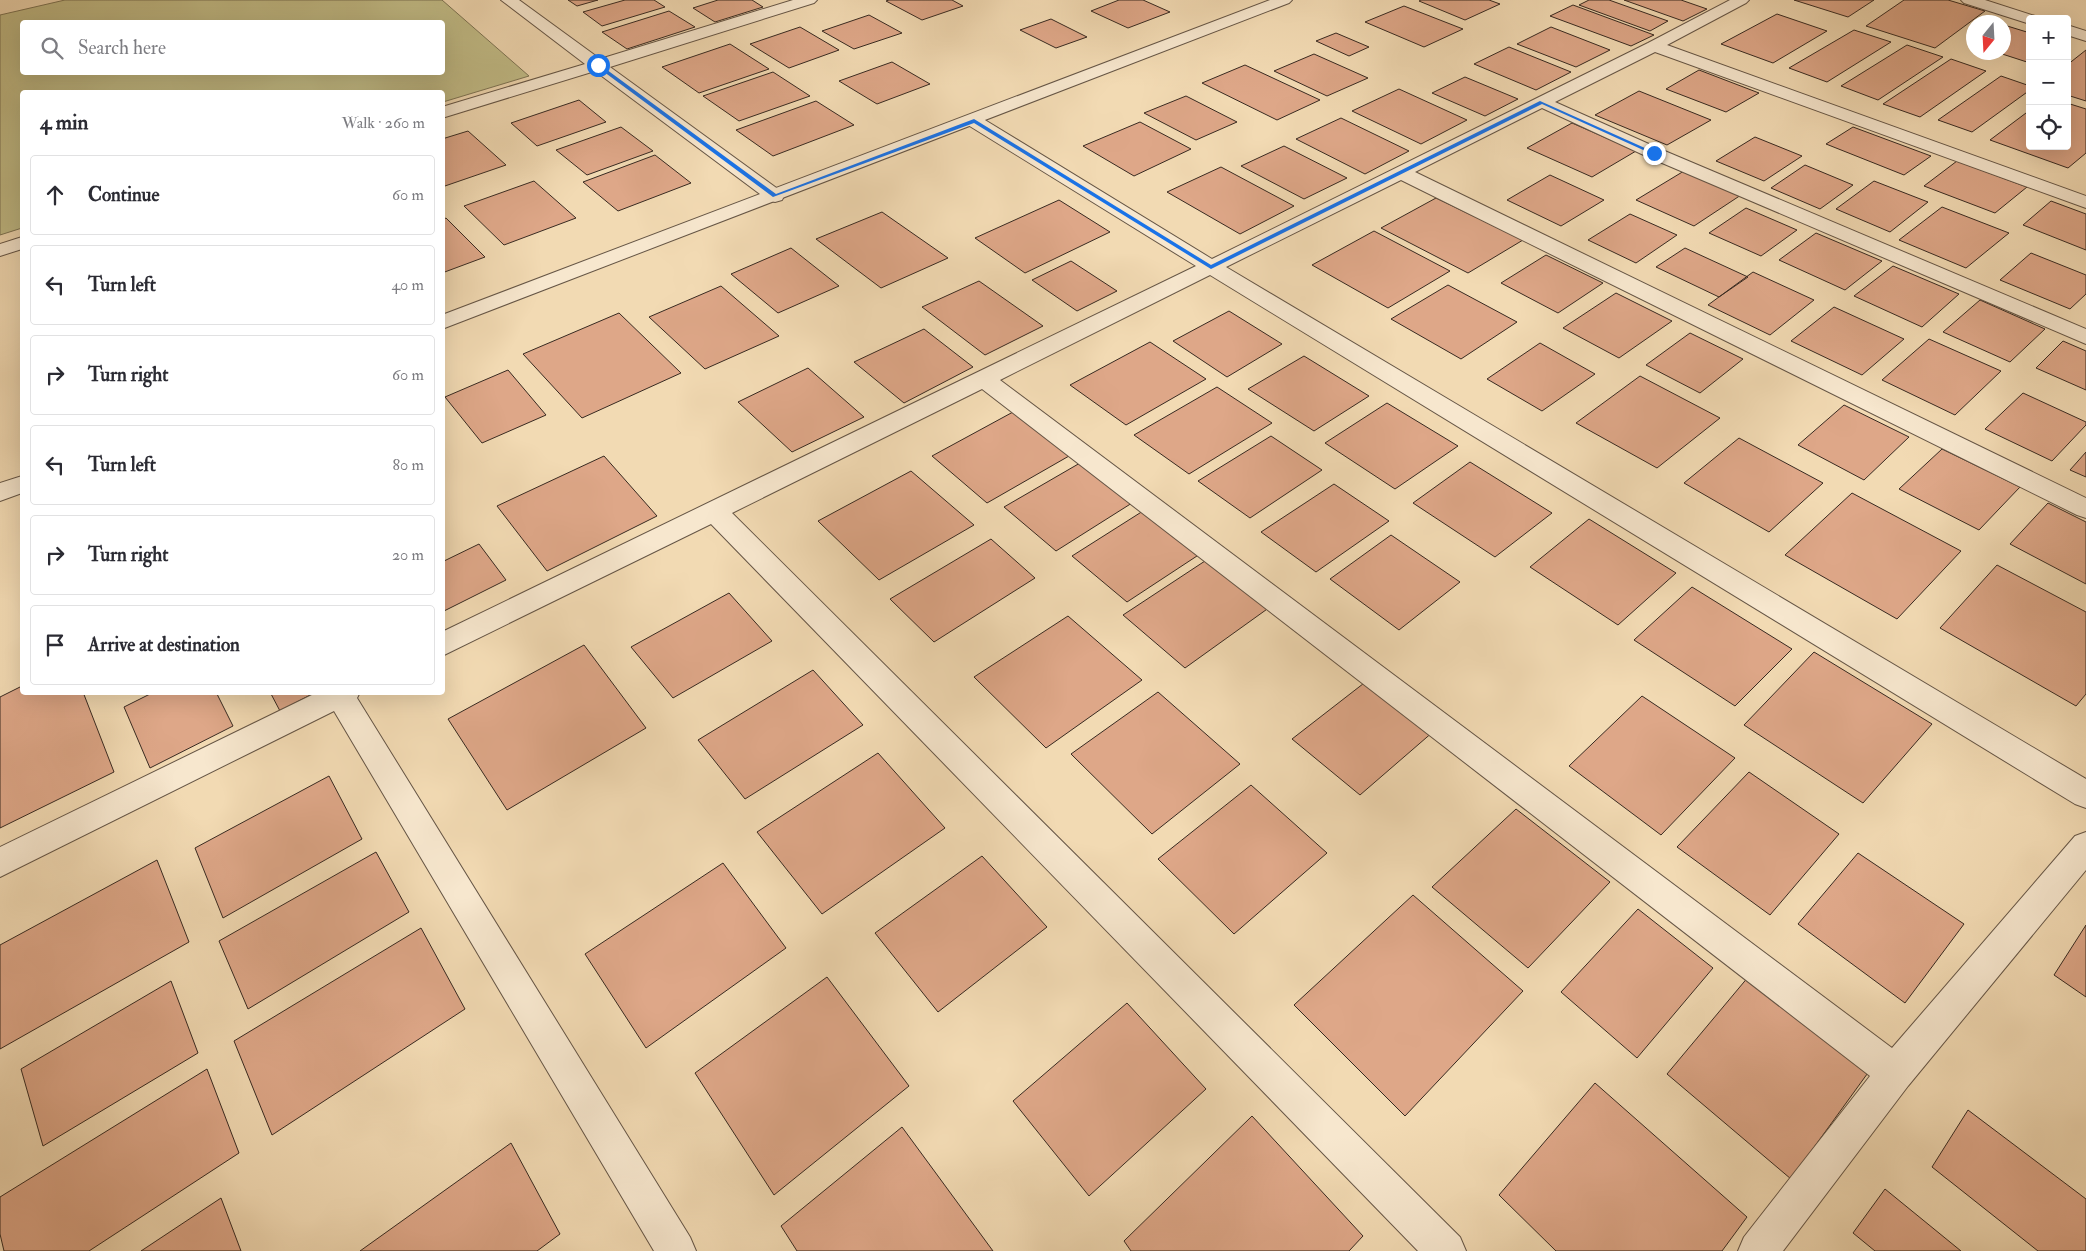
<!DOCTYPE html>
<meta charset="utf-8">
<style>
body{margin:0;font-family:"IM FELL Double Pica",serif;background:#f7f7f7;color:#2b2b33}
.controls{position:absolute;right:15px;top:15px;display:grid;overflow:hidden;border-radius:5px;box-shadow:0 5px 20px #0002}
.controls button{width:45px;height:45px;display:grid;place-items:center;padding:0;border:0;border-bottom:1px solid #e1e1e2;background:#fff;color:#2b2b33;font:25px sans-serif}
.compass{position:absolute;left:1966px;top:15px;width:45px;height:45px;border-radius:50%;background:#fff;box-shadow:0 5px 20px #0002;rotate:198deg}
.stop{position:absolute;width:15px;height:15px;margin:-11px;border:4px solid #1a73e8;border-radius:50%;background:#fff}
.stop.end{background:#1a73e8;border-color:#fff;box-shadow:0 1px 5px #0008}
.list{margin:0;padding:0;list-style:none}
h2{display:flex;justify-content:space-between;align-items:center;height:65px;margin:0;padding:0 20px;font-size:21px}
h2 small{font-size:16px;font-weight:400;color:#7c7c81}
.list li{display:grid;grid-template-columns:32px 1fr auto;gap:15px;align-items:center;box-sizing:border-box;height:80px;margin:0 10px 10px;padding:0 10px;border:1px solid #e1e1e2;border-radius:5px}
.list b{display:block;font-size:19px;white-space:nowrap}
.list em{font-size:16px;font-style:normal;color:#7c7c81}
.icon{flex:none;width:28px;height:28px;fill:none;stroke:currentColor;stroke-width:2;stroke-linecap:round;stroke-linejoin:round}
.map{position:relative;flex:none;width:2086px;height:1251px;overflow:hidden}
.search{position:absolute;background:#fff;box-shadow:0 5px 20px #0002;left:20px;top:20px;width:425px;height:55px;display:flex;align-items:center;gap:12px;box-sizing:border-box;padding:0 18px;border-radius:5px;color:#7c7c81;font-size:19px}
.panel{position:absolute;background:#fff;box-shadow:0 5px 20px #0002;left:20px;top:90px;width:425px;height:605px;border-radius:5px}
.map>svg:first-child{display:block}
.green{fill:#c2bd88;stroke:#7d7454;fill-rule:evenodd}
.building{fill:#dea788;stroke:#382a21}
.lines{fill:none;stroke-linecap:round;stroke-linejoin:round}
.minor-casing{stroke:#665646;stroke-width:2}
.tertiary-casing{stroke:#665646;stroke-width:2}
.minor{fill:#f7e7ce;fill-rule:evenodd}
.tertiary{fill:#f7e7ce;fill-rule:evenodd}
.route{fill:#1a73e8}
</style>
<div class="map">
<svg width="2086" height="1251" viewBox="0 0 2086 1251">
<rect width="100%" height="100%" fill="#f2dab3"/>
<filter id="stains"><feTurbulence type="fractalNoise" baseFrequency=".004" numOctaves="4"/><feColorMatrix values="0 0 0 0 .2 0 0 0 0 .09 0 0 0 0 .02 0 0 0 .5 -.17"/></filter>
<radialGradient id="worn" r=".72"><stop offset=".6" stop-color="#630" stop-opacity="0"/><stop offset="1" stop-color="#630" stop-opacity=".3"/></radialGradient>
<path class="green" d="M65 0H442L529 76 443 102 442 92H22V228L0 235V15ZM22 22H442V72H22Z"/>
<path class="building" d="M568 0H598L577 6Z
M625 0H654L665 7 602 26 583 12Z
M718 0H752L763 7 715 22 693 8Z
M889 0H952L963 6 922 20 886 1Z
M1119 0H1143L1170 12 1128 28 1091 11Z
M1421 0H1489L1500 4 1465 20 1419 1Z
M1589 0H1609L1668 21 1650 31 1579 5Z
M1624 0H1681L1707 9 1683 21Z
M1794 0H1874L1848 17Z
M1904 0H1948L1985 11 1935 48 1866 26Z
M1573 5 1654 35 1631 46 1550 16Z
M1404 6 1463 29 1424 47 1365 22Z
M669 11 695 27 627 49 602 32Z
M1777 14 1827 31 1773 63 1721 44Z
M869 15 902 33 854 49 822 31Z
M1051 19 1087 37 1056 48 1020 30Z
M2004 25 2030 33V63L1996 52H2004Z
M800 27 839 50 789 68 750 44Z
M1551 27 1610 50 1576 67 1517 44Z
M1854 30 1891 42 1827 82 1789 68Z
M1336 33 1369 47 1349 56 1316 41Z
M730 44 769 69 699 93 662 67Z
M1907 45 1943 57 1878 100 1841 86Z
M1509 47 1571 72 1536 90 1474 64Z
M2086 50V101L2067 95V65Z
M1314 54 1368 78 1327 96 1274 71Z
M1951 59 1986 71 1920 117 1883 104Z
M892 62 930 84 877 104 839 81Z
M1245 65 1320 100 1277 120 1202 83Z
M1699 70 1759 93 1726 112 1666 89Z
M773 72 810 96 739 121 703 96Z
M2001 76 2030 86V90L1972 132 1938 120Z
M1465 77 1518 99 1485 116 1432 93Z
M1399 89 1467 120 1421 144 1352 111Z
M1639 91 1711 120 1667 145 1595 115Z
M1186 96 1237 122 1196 140 1144 113Z
M579 100 606 122 537 146 511 123Z
M816 101 854 125 773 156 736 130Z
M2067 103 2086 109V153L2068 168 1990 140 2030 110V146H2067Z
M1341 118 1409 151 1365 174 1296 139Z
M1140 122 1191 149 1134 176 1083 146Z
M1572 123 1636 151 1592 177 1527 148Z
M621 127 653 151 587 175 556 150Z
M1853 127 1931 156 1904 175 1826 144Z
M468 131 506 165 442 187V139Z
M1755 137 1802 156 1764 181 1716 161Z
M1284 146 1347 178 1304 199 1241 166Z
M655 155 691 183 618 211 583 182Z
M1957 161 2027 187 1995 213 1924 186Z
M1805 165 1853 185 1820 209 1771 188Z
M1221 167 1294 206 1240 234 1167 192Z
M1684 171 1741 195 1694 226 1636 200Z
M1550 175 1604 200 1561 226 1507 200Z
M534 181 576 218 504 245 464 206Z
M1874 181 1928 202 1890 232 1836 209Z
M1436 198 1523 240 1468 273 1381 228Z
M1059 200 1110 232 1025 273 975 238Z
M2051 201 2086 214V250L2023 225Z
M1942 207 2009 233 1966 268 1899 240Z
M1746 208 1797 230 1761 256 1709 233Z
M882 212 948 258 881 288 816 239Z
M1630 214 1677 235 1636 263 1588 240Z
M446 218 485 257 442 273V220Z
M1374 231 1450 271 1388 308 1312 265Z
M1816 233 1882 261 1845 290 1779 260Z
M791 248 839 286 778 313 731 274Z
M1685 248 1748 277 1719 297 1656 267Z
M2031 253 2086 275V294L2070 309 2000 280Z
M1546 255 1603 283 1558 313 1501 283Z
M1071 261 1117 291 1077 311 1032 280Z
M1893 266 1959 294 1922 327 1854 296Z
M1753 272 1814 300 1770 335 1708 305Z
M979 281 1043 326 985 355 922 307Z
M1448 285 1517 322 1461 359 1391 319Z
M721 286 779 336 705 369 649 317Z
M1616 293 1672 321 1619 358 1563 328Z
M1980 300 2045 329 2010 362 1943 332Z
M1834 307 1904 339 1862 375 1791 341Z
M1229 311 1282 344 1227 377 1173 341Z
M619 313 681 373 582 418 523 354Z
M924 329 973 367 904 403 854 362Z
M1690 333 1743 359 1700 393 1646 365Z
M1929 339 2001 371 1955 415 1882 380Z
M2063 341 2086 351V390L2036 368Z
M1150 342 1206 379 1126 425 1070 385Z
M1540 343 1595 374 1542 411 1487 379Z
M1304 356 1369 396 1314 431 1248 389Z
M808 368 864 417 792 452 738 402Z
M508 370 546 415 482 443 445 397Z
M1640 376 1720 418 1657 468 1576 423Z
M1217 387 1272 423 1189 474 1134 435Z
M2023 393 2086 422V425L2052 461 1985 429Z
M1387 403 1458 446 1395 489 1325 443Z
M1844 405 1909 437 1864 480 1798 445Z
M1013 412 1069 456 987 503 932 456Z
M1271 436 1322 470 1250 518 1198 481Z
M1739 438 1823 483 1769 532 1684 483Z
M1942 449 2020 487 1979 530 1899 489Z
M2086 452V477L2070 470Z
M604 456 657 516 547 571 497 506Z
M1470 462 1552 513 1495 557 1413 503Z
M1080 463 1132 503 1056 551 1004 507Z
M911 471 974 525 879 580 818 521Z
M1334 484 1389 521 1316 572 1261 532Z
M1852 493 1961 551 1897 619 1785 555Z
M2048 503 2086 522V584L2010 544Z
M1143 511 1200 554 1127 602 1072 556Z
M1589 519 1676 573 1618 625 1530 567Z
M1391 535 1460 582 1399 630 1330 579Z
M991 539 1035 578 934 642 890 599Z
M479 544 506 580 442 612V562Z
M1208 559 1270 607 1185 668 1123 615Z
M1997 565 2086 612V694L2076 706 1940 628Z
M1692 587 1792 649 1735 706 1634 640Z
M729 593 772 641 673 698 631 647Z
M1068 616 1142 680 1046 748 974 677Z
M584 645 646 728 507 810 448 719Z
M1814 652 1932 724 1863 803 1744 725Z
M813 670 863 725 745 799 698 740Z
M1368 680 1434 731 1360 795 1292 739Z
M22 686V692H83L114 772 0 828V697Z
M154 692H216L233 726 150 768 124 707Z
M270 692H316L280 711Z
M1158 692 1240 764 1152 834 1071 754Z
M1642 696 1735 758 1661 835 1569 766Z
M878 753 945 828 822 914 757 832Z
M1749 772 1839 834 1770 915 1677 847Z
M329 776 362 839 223 918 195 848Z
M1251 785 1327 853 1234 934 1158 859Z
M1516 809 1610 882 1528 968 1432 887Z
M376 852 409 912 248 1009 219 941Z
M1858 853 1964 924 1905 1003 1798 924Z
M982 856 1047 927 938 1012 875 933Z
M157 860 189 942 0 1049V945Z
M723 863 786 948 646 1048 585 954Z
M1413 895 1523 991 1405 1116 1294 1005Z
M1638 909 1713 968 1637 1058 1561 992Z
M2086 925V997L2054 975Z
M421 928 465 1009 272 1135 234 1041Z
M1749 976 1870 1070 1791 1179 1667 1074Z
M827 977 909 1086 774 1195 695 1073Z
M171 981 198 1053 43 1146 21 1069Z
M1127 1003 1206 1089 1089 1196 1013 1101Z
M207 1069 239 1153 89 1251H4L0 1234V1197Z
M1595 1083 1747 1217 1722 1251H1556L1499 1195Z
M1968 1110 2086 1199V1251H2038L1932 1167Z
M1252 1116 1363 1236 1349 1251H1131L1124 1241Z
M902 1127 993 1251H797L781 1226Z
M511 1143 560 1234 537 1251H360Z
M1885 1189 1961 1251H1875L1853 1233Z
M221 1198 241 1251H141Z"/>
<g class="lines">
<defs>
<path id="minor" d="M501 0H519L600 59 793 0H817L814 3 610 67 782 192 784 196 782 200 775 202 768 200 595 71 442 118V107L585 64Z
M1730 0H1749L1746 3 1667 45 2086 196V208L1655 52 1555 102 1660 149 2086 329V344L1648 157 1542 108 1415 172 2086 498V518L2077 515 1401 180 1226 267 2086 779V808L2075 804 1210 275 1000 380 1892 1048 2075 836 2086 832V870L1908 1086 1783 1251H1738L1744 1237 1870 1076 982 389 732 513 1460 1237 1466 1251H1418L711 524 442 656V632L1196 266 968 125 965 121 968 117 974 116 980 117 1212 259 1648 43Z
M22 237V249L0 256V244Z
M318 692H360L357 698 690 1237 696 1251H654L334 711 0 877V847Z"/>
<path id="tertiary" d="M1270 0H1292L1289 3 442 329V315Z
M1961 0H1985L2035 16 2038 19H2030V24L1964 3Z
M2067 25 2086 31V41L2067 35Z
M22 476V493L0 501V483Z"/>
</defs>
<use href="#minor" class="minor-casing"/>
<use href="#tertiary" class="tertiary-casing"/>
<use href="#minor" class="minor"/>
<use href="#tertiary" class="tertiary"/>
</g>
<path class="route" d="M596 64H599L776 194 974 119 1211 265 1540 101 1656 153 1652 154 1542 104 1211 269 974 123 773 197 596 66Z"/>
<rect width="100%" height="100%" filter="url(#stains)"/>
<rect width="100%" height="100%" fill="url(#worn)"/>
</svg>
<div class="controls">
<button>+</button>
<button>−</button>
<button><svg class="icon" aria-label="locate" viewBox="0 0 24 24"><circle cx="12" cy="12" r="6"/><path d="M12 2v4M12 18v4M2 12h4M18 12h4"/></svg></button>
</div>
<svg class="compass" viewBox="-18 -18 36 36"><path d="M0-13l5 13h-10z" fill="#e53935"/><path d="M0 13l5-13h-10z" fill="#7c7c81"/></svg>
<div class="stop" style="left:598px;top:65px"></div>
<div class="stop end" style="left:1654px;top:153px"></div>
<div class="search"><svg class="icon" aria-label="search" viewBox="0 0 24 24"><circle cx="10" cy="10" r="6"/><path d="M15 15l6 6"/></svg>Search here</div>
<section class="panel">
<h2>4 min<small>Walk · 260 m</small></h2>
<ul class="list">
<li><svg class="icon" aria-label="ahead" viewBox="0 0 24 24"><path d="M12 20V5M6 11l6-6 6 6"/></svg><div><b>Continue</b></div><em>60 m</em></li>
<li><svg class="icon" aria-label="left" viewBox="0 0 24 24"><path d="M17 20v-9H6M10 6l-5 5 5 5"/></svg><div><b>Turn left</b></div><em>40 m</em></li>
<li><svg class="icon" aria-label="right" viewBox="0 0 24 24"><path d="M7 20v-9h11M14 6l5 5-5 5"/></svg><div><b>Turn right</b></div><em>60 m</em></li>
<li><svg class="icon" aria-label="left" viewBox="0 0 24 24"><path d="M17 20v-9H6M10 6l-5 5 5 5"/></svg><div><b>Turn left</b></div><em>80 m</em></li>
<li><svg class="icon" aria-label="right" viewBox="0 0 24 24"><path d="M7 20v-9h11M14 6l5 5-5 5"/></svg><div><b>Turn right</b></div><em>20 m</em></li>
<li><svg class="icon" aria-label="arrive" viewBox="0 0 24 24"><path d="M6 21V4h12l-3 4 3 4H6"/></svg><div><b>Arrive at destination</b></div></li>
</ul>
</section>
</div>
